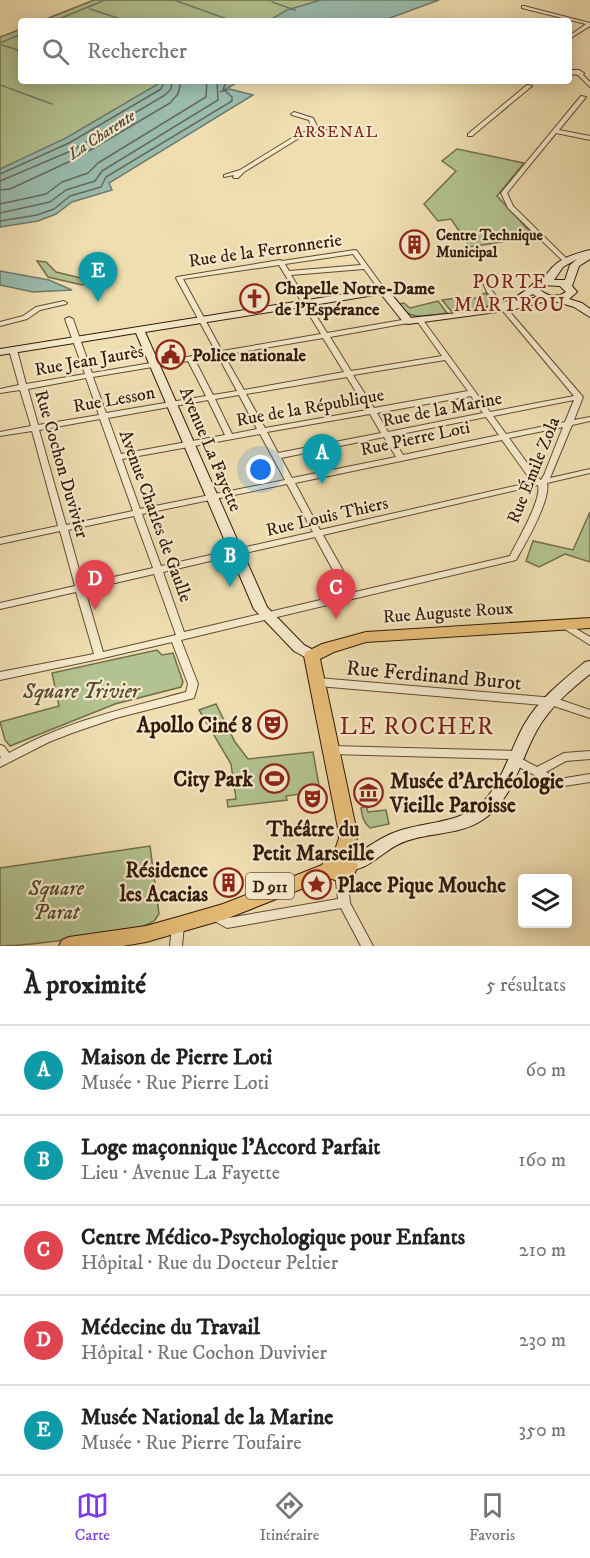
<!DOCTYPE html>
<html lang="fr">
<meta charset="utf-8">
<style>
body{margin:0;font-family:"IM FELL DW Pica",serif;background:#f2f2f2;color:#222}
.controls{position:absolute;right:18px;bottom:18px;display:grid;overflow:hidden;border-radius:6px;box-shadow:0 3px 15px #0003}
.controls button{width:54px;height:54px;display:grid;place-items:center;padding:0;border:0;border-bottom:2px solid #e0e0e0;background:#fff;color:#222;font:30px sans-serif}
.you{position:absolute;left:261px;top:470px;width:21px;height:21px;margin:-15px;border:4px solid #fff;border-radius:50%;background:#1a73e8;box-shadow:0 0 0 9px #1a73e833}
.badge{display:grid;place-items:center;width:39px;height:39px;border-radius:50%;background:#7c3aed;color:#fff;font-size:20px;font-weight:700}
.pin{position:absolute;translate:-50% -50px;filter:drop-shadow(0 2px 3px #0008)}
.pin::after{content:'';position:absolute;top:32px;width:21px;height:18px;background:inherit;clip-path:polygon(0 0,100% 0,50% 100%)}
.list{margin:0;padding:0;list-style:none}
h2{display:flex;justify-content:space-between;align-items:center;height:78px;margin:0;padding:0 24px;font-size:26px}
h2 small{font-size:20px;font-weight:400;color:#767676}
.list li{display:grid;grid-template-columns:39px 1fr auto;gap:18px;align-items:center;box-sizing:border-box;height:90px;padding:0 24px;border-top:2px solid #e0e0e0}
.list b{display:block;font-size:22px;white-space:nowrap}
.list p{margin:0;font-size:20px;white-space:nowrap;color:#767676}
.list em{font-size:20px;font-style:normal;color:#767676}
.icon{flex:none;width:33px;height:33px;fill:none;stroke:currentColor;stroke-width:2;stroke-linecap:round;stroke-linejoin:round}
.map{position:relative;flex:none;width:590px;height:946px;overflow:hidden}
.search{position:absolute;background:#fff;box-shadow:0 3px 15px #0003;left:18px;right:18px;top:18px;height:66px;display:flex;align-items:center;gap:15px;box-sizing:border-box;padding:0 21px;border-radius:6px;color:#767676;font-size:22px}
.sheet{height:528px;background:#fff}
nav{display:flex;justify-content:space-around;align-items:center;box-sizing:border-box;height:84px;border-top:2px solid #e0e0e0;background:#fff;font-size:16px;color:#767676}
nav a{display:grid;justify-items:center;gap:3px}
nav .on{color:#7c3aed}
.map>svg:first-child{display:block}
.green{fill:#b2c290;stroke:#726e4c;stroke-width:1.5}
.water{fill:#9abcae;stroke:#707b6c;stroke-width:1.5}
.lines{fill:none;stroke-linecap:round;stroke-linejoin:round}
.shore{stroke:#666b5c;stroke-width:1.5}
.stream{stroke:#707b6c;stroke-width:1.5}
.street-casing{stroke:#614b33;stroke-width:2}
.secondary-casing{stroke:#321a09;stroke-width:2}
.primary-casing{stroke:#321a09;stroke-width:2}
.street{fill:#f5eacc;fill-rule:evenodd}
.secondary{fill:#f5eacc;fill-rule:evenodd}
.primary{fill:#e8bf78;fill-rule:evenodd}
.labels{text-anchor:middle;stroke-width:4.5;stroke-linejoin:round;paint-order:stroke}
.far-poi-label{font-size:15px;font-weight:bold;fill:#321a09;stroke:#f5eacc;text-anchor:start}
.far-neighbourhood-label{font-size:16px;letter-spacing:1.5px;fill:#7a1f14;stroke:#f5eacc}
.far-water-label{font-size:16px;font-style:italic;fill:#514b3b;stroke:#f5eacc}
.shield{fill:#f5eacc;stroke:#6c5844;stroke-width:1.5}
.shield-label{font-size:16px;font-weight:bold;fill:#321a09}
.street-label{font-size:18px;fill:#321a09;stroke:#f5eacc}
.poi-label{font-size:18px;font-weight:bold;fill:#321a09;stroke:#f5eacc;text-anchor:start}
.neighbourhood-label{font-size:20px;letter-spacing:1.5px;fill:#7a1f14;stroke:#f5eacc}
.near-street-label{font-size:21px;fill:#321a09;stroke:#f5eacc}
.near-park-label{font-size:21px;font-style:italic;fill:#584c32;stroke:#f5eacc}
.near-poi-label{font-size:21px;font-weight:bold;fill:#321a09;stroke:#f5eacc;text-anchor:end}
.near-neighbourhood-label{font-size:24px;letter-spacing:1.5px;fill:#7a1f14;stroke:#f5eacc}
</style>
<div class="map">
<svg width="590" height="946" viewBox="0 0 590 946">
<rect width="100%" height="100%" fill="#efdeb0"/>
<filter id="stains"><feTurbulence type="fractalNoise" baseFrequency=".00333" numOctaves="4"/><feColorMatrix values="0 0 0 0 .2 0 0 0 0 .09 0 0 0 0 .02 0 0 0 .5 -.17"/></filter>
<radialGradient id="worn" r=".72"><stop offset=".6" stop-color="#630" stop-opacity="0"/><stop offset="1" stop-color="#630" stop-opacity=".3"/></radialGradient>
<path class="green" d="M94 0H334L287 21H41Z
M21 29V81H180L0 179V37Z
M457 149 524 163 497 196 535 237 470 247 451 219 438 221 424 204 456 171 442 161Z
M37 261 46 262 56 272 94 281 82 285 48 277Z
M486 293 494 305 452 312 442 300 456 298 459 301 482 297 480 295Z
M438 301 447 313C428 316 410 322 398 304L404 303 410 308Z
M590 512V562L565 554 539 567 526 561 533 541 573 550Z
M157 650 162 655 173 653 183 682 181 687 115 704 10 746 5 740 0 722 59 706 52 673Z
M216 704 235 742 248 759 313 752 320 791 286 796 287 800 228 807 227 800 236 799 231 764 199 710Z
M366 806 368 812 386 810 389 824 370 828C363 822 362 816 361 808Z
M150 846 159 914C157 916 156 919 154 921 138 933 23 946 0 946V868Z"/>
<path class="water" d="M321 0H439L382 21H268L287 10Z
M163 81H240L220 92 230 89 253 95 109 183 112 190 72 202 56 214 38 221 0 227V169L66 138Z
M0 271 49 280 72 290 33 292 0 285Z"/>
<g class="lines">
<path class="shore" d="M0 174 69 143 161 89 164 81
M0 181 73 150 165 95 171 89 172 81
M0 190 10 189 77 158 170 103 178 94 181 81
M0 204 46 194 62 182 88 173 98 163 206 97 207 81
M0 213 50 202 66 190 95 181 102 171 218 100 217 81
M0 221 37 215 54 209 70 196 101 187 106 177 232 101V97L223 89 227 81"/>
<path class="stream" d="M174 0 227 19
M266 0 269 1
M272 2 295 10
M90 9 127 21
M54 21 105 0
M0 43 21 34
M2 45 21 51
M0 85 52 104"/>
<defs>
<path id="street" d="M524 6 590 23V26L569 39V36L586 24 522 8V6Z
M572 70H579L584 73 583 75 590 82V87L578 75 569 74V72Z
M527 85 532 86 472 136H468V134Z
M581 96 586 97 559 130 590 136V140L556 133 507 193 513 206 567 259 568 260 565 262 563 261 508 208 501 193Z
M294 112 313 118 317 126 315 129 327 126 330 128 304 135 244 172 238 178H234L233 177 234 175 224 177V175L240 170 300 133 310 131 311 126 309 120 292 115 291 114Z
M355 250 357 251 386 291 385 292H381L364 269 291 275 327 333 408 319 412 321 408 323 330 337 351 371 442 356 417 321 421 319 423 320 490 412 574 396 487 292 483 283 484 282H488L492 291 583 397 574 420 590 417V421L572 425 550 478 590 469V473L547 483C551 500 525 544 516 560L181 640 198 684 194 698 116 718 72 733 49 742 0 767V758L1 757 0 756V745L4 746 9 753C64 722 126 708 186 692L188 684 172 642 99 659 0 680V672L94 654 76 592 0 609V603L75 586 60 531 0 544V538L58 526 32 431 0 436V432L31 426 20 390 0 393V389L19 385 9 350 13 348 17 350 26 384 85 374 65 319 69 317 73 319 92 373 216 352 176 278 177 277 280 260 282 261ZM353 254 361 265 289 271 285 264ZM279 265 321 334 222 351 183 279ZM323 338 344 372 244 390 224 355ZM218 356 237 391 213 395 195 360ZM445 360 468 391 374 408 353 375ZM188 361 206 396 106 413 93 377ZM347 377 367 410 265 428 246 394ZM86 378 99 415 38 425 28 389ZM239 395 257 429 232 434 215 399ZM471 396 483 413 388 432 377 413ZM208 400 225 435 121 454 108 418ZM574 400 565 422 506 434 493 416ZM370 414 381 433 278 453 267 432ZM486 417 499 435 403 455 391 436ZM100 419 133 511 66 525 39 430ZM563 427 544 475 541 480 538 478 509 438ZM260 434 285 480 140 509 122 459ZM384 437 396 457 292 478 281 458ZM502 440 532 482 320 530 295 483ZM287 484 313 532 161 566 142 514ZM538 485C542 500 517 541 510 556L355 592 323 535ZM134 516 153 568 83 584 68 530ZM315 537 346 594 184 632 163 572ZM154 574 176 635 103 652 85 590Z
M64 301 67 303 66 304 40 310 27 319 0 326V322L23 316 36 307Z
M563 621 590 637V645L560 626 558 624 560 622Z
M318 678 555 698 590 710V718L554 706 318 686 315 685 313 682 315 679Z
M332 746 517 751 521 752 522 755 520 758 537 767 564 753 590 751V759L566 761 546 772 559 779 590 774V782L558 787 511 763 510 759 332 754 328 753 327 750 328 747Z
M341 868 345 870 347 873 350 903 373 946H361L341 908 227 928 209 918 207 914 209 910 213 909 228 918 338 899 335 873 337 870Z
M178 920 182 921 184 925 182 946H170L172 925 174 921Z"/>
<path id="secondary" d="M590 250V259L579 266 572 286 577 292 569 299 582 303 590 309V317L574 307 558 302 546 301 512 310 408 324 404 323 381 294 145 332 267 607 304 645 317 652 319 656 317 660 312 661 294 651 254 609 136 333 0 355V349L383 288 387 289 411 318C453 312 507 314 537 280L544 279C554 260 570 255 590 250ZM577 259 570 265 565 280H554L563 267ZM543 285 560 286 566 292C557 298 548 297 539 289ZM533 294 537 297 519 302Z
M590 661V674C570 690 550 707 537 730 520 760 514 798 484 819 458 837 424 831 397 845 381 853 363 875 344 869L342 864 344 859C362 853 375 840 393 833 422 821 459 825 483 802 503 781 510 750 524 725 539 699 562 681 585 662Z"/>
<path id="primary" d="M590 618V628L366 642 334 652 320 659 356 828 357 838 352 853 358 866 353 877 341 882 329 878 226 919 146 942 123 946H59L62 940 69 937 146 926 178 917 223 904 322 865 327 854 335 850 339 838 338 828 304 656 306 652 322 644 366 632Z"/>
</defs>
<use href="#street" class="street-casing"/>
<use href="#secondary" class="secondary-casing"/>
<use href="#primary" class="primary-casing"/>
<use href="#street" class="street"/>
<use href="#secondary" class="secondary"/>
<use href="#primary" class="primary"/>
</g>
<defs>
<symbol id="building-ring" viewBox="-11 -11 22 22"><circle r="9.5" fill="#f5eacc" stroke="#8f2418" stroke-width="1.5"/><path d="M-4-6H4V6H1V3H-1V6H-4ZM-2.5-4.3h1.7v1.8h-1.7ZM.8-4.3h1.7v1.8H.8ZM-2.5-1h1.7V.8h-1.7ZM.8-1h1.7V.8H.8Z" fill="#8f2418"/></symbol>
<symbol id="church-ring" viewBox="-11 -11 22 22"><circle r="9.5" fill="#f5eacc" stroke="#8f2418" stroke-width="1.5"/><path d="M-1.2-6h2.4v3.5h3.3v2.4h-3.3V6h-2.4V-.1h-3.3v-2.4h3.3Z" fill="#8f2418"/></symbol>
<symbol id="civic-ring" viewBox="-11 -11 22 22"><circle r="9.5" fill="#f5eacc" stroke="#8f2418" stroke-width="1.5"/><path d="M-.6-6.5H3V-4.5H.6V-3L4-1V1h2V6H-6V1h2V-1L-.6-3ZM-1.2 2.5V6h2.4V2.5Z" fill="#8f2418"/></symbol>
<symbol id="theatre-ring" viewBox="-11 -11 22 22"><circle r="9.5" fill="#f5eacc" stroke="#8f2418" stroke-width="1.5"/><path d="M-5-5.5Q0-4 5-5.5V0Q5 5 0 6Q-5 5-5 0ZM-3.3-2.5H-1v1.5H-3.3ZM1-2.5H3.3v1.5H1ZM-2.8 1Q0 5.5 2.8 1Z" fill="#8f2418"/></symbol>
<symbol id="stadium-ring" viewBox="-11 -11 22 22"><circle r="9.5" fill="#f5eacc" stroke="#8f2418" stroke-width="1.5"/><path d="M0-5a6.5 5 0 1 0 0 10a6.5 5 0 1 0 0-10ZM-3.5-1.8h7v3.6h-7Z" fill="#8f2418"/></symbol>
<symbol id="museum-ring" viewBox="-11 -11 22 22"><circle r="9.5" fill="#f5eacc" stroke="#8f2418" stroke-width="1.5"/><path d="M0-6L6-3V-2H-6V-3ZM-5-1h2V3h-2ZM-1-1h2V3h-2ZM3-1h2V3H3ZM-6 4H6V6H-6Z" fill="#8f2418"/></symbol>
<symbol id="sight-ring" viewBox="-11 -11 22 22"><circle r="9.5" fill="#f5eacc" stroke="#8f2418" stroke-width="1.5"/><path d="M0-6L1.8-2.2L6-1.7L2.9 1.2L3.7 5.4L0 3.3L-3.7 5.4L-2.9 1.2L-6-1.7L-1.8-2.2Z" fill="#8f2418"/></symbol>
</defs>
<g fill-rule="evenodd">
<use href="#building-ring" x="398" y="228" width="33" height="33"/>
<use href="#church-ring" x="238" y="282" width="33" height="33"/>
<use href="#civic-ring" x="154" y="338" width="33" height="33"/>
<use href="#theatre-ring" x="256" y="708" width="33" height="33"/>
<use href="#stadium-ring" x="258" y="762" width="33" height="33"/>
<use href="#museum-ring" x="352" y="776" width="33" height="33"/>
<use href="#theatre-ring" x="296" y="782" width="33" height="33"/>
<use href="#building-ring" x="212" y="866" width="33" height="33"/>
<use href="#sight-ring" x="300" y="868" width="33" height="33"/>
</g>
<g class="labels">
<g class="far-poi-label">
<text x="436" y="240">Centre Technique<tspan x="436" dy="17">Municipal</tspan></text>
</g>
<g class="far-neighbourhood-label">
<text x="336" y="137">ARSENAL</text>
</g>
<g class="far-water-label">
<text transform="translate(101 134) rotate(-33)" y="6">La Charente</text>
</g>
<rect class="shield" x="246" y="873" width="48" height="26" rx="4.5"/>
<g class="shield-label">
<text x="270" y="892">D 911</text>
</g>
<g class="street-label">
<text transform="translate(265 250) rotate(-8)" y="6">Rue de la Ferronnerie</text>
<text transform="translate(89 360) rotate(-10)" y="6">Rue Jean Jaurès</text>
<text transform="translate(114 399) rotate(-10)" y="6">Rue Lesson</text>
<text transform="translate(310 407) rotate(-10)" y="6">Rue de la République</text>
<text transform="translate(442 409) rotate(-11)" y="6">Rue de la Marine</text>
<text transform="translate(415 438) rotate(-12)" y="6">Rue Pierre Loti</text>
<text transform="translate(211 449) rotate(67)" y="6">Avenue La Fayette</text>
<text transform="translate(62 464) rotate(74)" y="6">Rue Cochon Duvivier</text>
<text transform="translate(533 470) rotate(-68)" y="6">Rue Émile Zola</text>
<text transform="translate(156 516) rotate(70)" y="6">Avenue Charles de Gaulle</text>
<text transform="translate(327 516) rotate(-13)" y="6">Rue Louis Thiers</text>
<text transform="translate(448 612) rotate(-4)" y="6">Rue Auguste Roux</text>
</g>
<g class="poi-label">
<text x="275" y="294">Chapelle Notre-Dame<tspan x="275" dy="21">de l’Espérance</tspan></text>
<text x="192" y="361">Police nationale</text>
</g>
<g class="neighbourhood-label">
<text x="510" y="288">PORTE<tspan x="510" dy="23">MARTROU</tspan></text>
</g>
<g class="near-street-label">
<text transform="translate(434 675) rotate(5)" y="7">Rue Ferdinand Burot</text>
</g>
<g class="near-park-label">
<text x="81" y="698">Square Trivier</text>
<text x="56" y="895">Square<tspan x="56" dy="24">Parat</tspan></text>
</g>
<g class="near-poi-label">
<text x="252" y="732">Apollo Ciné 8</text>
<text x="253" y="786">City Park</text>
<text x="390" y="788" text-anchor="start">Musée d'Archéologie<tspan x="390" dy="24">Vieille Paroisse</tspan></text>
<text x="313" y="836" text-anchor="middle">Théâtre du<tspan x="313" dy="24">Petit Marseille</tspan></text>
<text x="208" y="877">Résidence<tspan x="208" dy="24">les Acacias</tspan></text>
<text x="337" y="892" text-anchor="start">Place Pique Mouche</text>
</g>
<g class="near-neighbourhood-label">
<text x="417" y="734">LE ROCHER</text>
</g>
</g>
<rect width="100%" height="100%" filter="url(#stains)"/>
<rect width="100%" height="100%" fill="url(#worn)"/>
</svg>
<div class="controls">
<button><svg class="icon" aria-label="layers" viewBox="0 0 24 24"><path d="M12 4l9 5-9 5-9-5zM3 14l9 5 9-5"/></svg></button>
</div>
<div class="you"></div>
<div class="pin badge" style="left:322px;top:484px;background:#0f9aa8">A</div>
<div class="pin badge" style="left:230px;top:587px;background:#0f9aa8">B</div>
<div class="pin badge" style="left:336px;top:619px;background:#e0444e">C</div>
<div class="pin badge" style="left:95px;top:610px;background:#e0444e">D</div>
<div class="pin badge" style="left:98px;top:302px;background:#0f9aa8">E</div>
<div class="search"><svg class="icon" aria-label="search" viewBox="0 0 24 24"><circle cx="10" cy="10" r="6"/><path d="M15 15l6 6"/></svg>Rechercher</div>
</div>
<section class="sheet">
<h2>À proximité<small>5 résultats</small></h2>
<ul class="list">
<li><span class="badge" style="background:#0f9aa8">A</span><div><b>Maison de Pierre Loti</b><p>Musée · Rue Pierre Loti</p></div><em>60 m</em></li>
<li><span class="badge" style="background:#0f9aa8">B</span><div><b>Loge maçonnique l'Accord Parfait</b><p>Lieu · Avenue La Fayette</p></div><em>160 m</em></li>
<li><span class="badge" style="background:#e0444e">C</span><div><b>Centre Médico-Psychologique pour Enfants</b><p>Hôpital · Rue du Docteur Peltier</p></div><em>210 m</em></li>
<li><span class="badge" style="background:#e0444e">D</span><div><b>Médecine du Travail</b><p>Hôpital · Rue Cochon Duvivier</p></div><em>230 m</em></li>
<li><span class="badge" style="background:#0f9aa8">E</span><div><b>Musée National de la Marine</b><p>Musée · Rue Pierre Toufaire</p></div><em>350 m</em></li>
</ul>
</section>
<nav>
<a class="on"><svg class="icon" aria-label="map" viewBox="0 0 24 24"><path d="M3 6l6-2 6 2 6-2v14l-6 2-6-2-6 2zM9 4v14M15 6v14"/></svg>Carte</a>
<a><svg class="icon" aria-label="directions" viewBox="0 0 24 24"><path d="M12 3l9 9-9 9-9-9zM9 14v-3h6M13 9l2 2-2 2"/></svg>Itinéraire</a>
<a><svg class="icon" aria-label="saved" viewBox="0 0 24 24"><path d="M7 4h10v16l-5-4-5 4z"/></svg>Favoris</a>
</nav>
